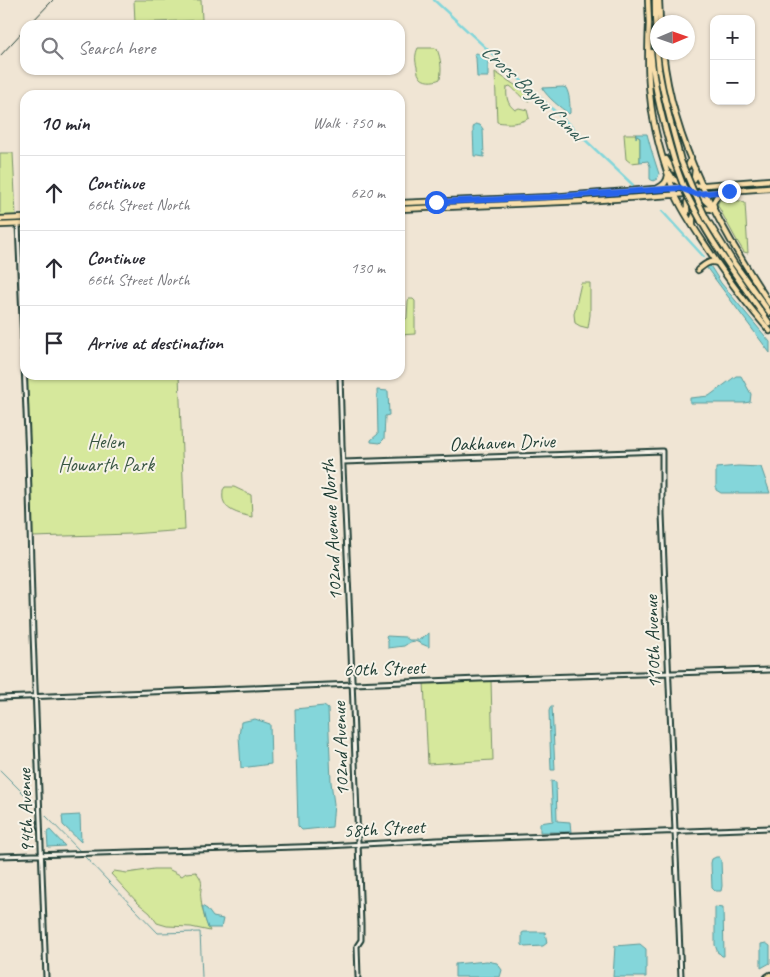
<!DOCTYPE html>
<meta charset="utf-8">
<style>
body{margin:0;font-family:Caveat,sans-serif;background:#f7f7f7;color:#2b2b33}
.controls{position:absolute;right:15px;top:15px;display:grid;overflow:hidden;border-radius:10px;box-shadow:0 1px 4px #0004}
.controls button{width:45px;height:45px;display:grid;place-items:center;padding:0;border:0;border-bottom:1px solid #e1e1e2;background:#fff;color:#2b2b33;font:25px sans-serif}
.compass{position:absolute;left:650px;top:15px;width:45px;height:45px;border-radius:50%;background:#fff;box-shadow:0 1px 4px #0004;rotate:88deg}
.stop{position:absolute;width:15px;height:15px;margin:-11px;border:4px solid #2563eb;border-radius:50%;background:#fff}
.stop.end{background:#2563eb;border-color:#fff;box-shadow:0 1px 5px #0008}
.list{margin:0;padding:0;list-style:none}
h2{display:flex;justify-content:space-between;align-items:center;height:65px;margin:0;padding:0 20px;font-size:21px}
h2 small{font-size:16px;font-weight:400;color:#7c7c81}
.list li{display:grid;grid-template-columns:32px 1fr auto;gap:15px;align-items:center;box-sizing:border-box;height:75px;padding:0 20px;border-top:1px solid #e1e1e2}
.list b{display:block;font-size:19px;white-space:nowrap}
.list p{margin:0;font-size:16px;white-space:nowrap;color:#7c7c81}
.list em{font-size:16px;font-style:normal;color:#7c7c81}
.icon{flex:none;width:28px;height:28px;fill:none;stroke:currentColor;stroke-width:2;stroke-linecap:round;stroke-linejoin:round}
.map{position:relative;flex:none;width:770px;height:977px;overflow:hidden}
.search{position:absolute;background:#fff;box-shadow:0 1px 4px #0004;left:20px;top:20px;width:385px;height:55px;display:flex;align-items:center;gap:12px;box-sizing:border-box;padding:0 18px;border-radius:15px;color:#7c7c81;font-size:19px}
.panel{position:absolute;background:#fff;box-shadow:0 1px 4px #0004;left:20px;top:90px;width:385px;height:290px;border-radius:15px}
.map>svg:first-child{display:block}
.green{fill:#d6e89c;stroke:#7a9268}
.water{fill:#84d6da;stroke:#5c9998}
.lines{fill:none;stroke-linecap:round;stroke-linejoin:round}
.stream{stroke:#5c9998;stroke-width:1}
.canal{stroke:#84d6da;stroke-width:2.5}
.tertiary-casing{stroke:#1f3d34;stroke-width:7}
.primary-casing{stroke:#1f3d34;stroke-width:8}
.tertiary{stroke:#f7f3e8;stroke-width:3}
.primary{stroke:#f8deab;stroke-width:4.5}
.rail{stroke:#1f3d34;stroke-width:1}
.primary-bridge-casing{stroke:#1f3d34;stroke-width:8;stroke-linecap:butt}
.primary-bridge{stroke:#f8deab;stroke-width:4.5}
.route{stroke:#2563eb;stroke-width:6}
.labels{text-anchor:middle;stroke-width:4;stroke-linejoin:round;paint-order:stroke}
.park-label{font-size:20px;fill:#3a5744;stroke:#f7f3e8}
.street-label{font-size:20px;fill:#1f3d34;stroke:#f7f3e8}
.water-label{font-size:21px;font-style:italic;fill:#335c55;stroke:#f7f3e8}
</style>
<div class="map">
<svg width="770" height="977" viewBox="0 0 770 977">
<rect width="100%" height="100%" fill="#f0e5d4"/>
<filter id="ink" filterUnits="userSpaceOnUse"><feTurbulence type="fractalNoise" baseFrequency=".02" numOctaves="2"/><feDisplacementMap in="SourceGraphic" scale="10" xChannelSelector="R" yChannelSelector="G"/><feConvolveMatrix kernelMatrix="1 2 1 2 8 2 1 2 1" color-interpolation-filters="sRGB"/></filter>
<g filter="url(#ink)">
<path class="green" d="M134 0H201L202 20 135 23Z
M418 48H435L437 49C441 59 442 69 440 79 434 82 422 83 419 75 418 74 417 69 417 67 415 61 415 54 418 48Z
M495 72 524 91 528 97 529 101C521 99 517 91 510 86L507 87C506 97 507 104 515 110L519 108 527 110 529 118C519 124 508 124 497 122Z
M624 134H636L635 135 640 138V162L631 163 626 159Z
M0 153H13L16 216 0 217Z
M720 200 741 201 745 203 748 253 744 252 736 239 718 206V203Z
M581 283H590V315L588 328 580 326 575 323 574 314Z
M409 299H413L415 301V334L400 335V325L407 318 408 301Z
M27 375H179L185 530 131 534 32 537Z
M225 487H234L251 495 252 517C244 515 227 512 224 502 222 499 223 493 223 490Z
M491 680 493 760 428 764 424 682Z
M154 869H168L182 876 186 873 196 872C206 884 199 886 201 899 202 910 205 921 210 931L191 927 167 926 157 923 150 913 138 903 111 874 114 871 127 873Z"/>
<path class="water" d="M477 53 488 60V77H477L476 58 474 54Z
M563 87 566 88C570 95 570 105 570 113L569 114C559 106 549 99 542 88Z
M475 124 480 125 483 129 484 157 478 156H474L473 128Z
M636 134H647L651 149 659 174 657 179 653 181 650 179V166L648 161 640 162V138L637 136 636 138Z
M709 264 721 283 770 342V353L706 267Z
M736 376H741L751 394 750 402 744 403H690V398L709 396Z
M377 390 388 391 389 415 385 416 384 439 380 443 371 442V440L378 434Z
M738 466 761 467 770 493H721L716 490V468Z
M429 633V647L415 641 410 642 404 646 388 648V642L386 637 387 636 405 637 409 640H418L422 638Z
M324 706 328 709 331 782 334 804 332 827 302 830 298 826 295 709Z
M551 706H552L555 770H551L549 711Z
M255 719 270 724 271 764 241 768 239 736 241 722Z
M551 781 556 782 557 821 570 822 571 832H540V823L553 821Z
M80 815 81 842 63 825 62 816Z
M50 830 65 846 48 847 47 832Z
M716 857H719L721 860 722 886 721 891H715L712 888 711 863 712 859Z
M202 906 207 909 213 917 223 919 221 928H208L205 919Z
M715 907 723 908 724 956H722L719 953H718L715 945Z
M524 932H545L547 943 543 946 525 947 522 945V933Z
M766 943 770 946V963L761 968V944Z
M640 944 646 949V977H613L615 946Z
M487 961 497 963 502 970 500 977H455V964Z"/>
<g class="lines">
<path class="stream" d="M0 770 34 804
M46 816 81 852
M85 857 158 933 200 932 202 977"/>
<path class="canal" d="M434 0 562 118 633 185
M662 211 704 257"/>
<defs>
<path id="tertiary" d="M18 224 28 458 33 634 46 977
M340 375 342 445 349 598 361 924V940L357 946 358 977
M343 462 662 451V514L681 977
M0 698 479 679 770 670
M0 856 327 846 437 840 770 828"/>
<path id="primary" d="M648 0 649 24
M655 0C655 23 656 47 659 70 664 101 673 131 681 161
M659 0 660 22
M649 23C648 47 647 71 650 95 653 128 663 163 675 194 682 210 692 225 702 240 723 272 745 303 770 331
M651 52C654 90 664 126 675 163
M663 52C673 145 720 228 770 304
M666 159C668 162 670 167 673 169 683 176 689 166 691 158
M670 174 673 179 685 186
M690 186 694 179 695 169
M658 188C664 185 667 182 668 175
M683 189 700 196 710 205
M400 203 550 197 770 180
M714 207 713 203 717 196 724 192
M400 209 585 201 770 188
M687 213V202L689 197
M706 218 734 263 770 313
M0 219 25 218
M701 221C721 257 746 290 770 324
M0 225 25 224
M693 226C691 211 701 206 714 210
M698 270C704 265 709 260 717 263
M767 977 770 975"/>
</defs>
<use href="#tertiary" class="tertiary-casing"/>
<use href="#primary" class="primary-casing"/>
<use href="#tertiary" class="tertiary"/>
<use href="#primary" class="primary"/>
<path class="rail" d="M29 25 53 0
M0 56 25 29"/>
<defs>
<path id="primary-bridge" d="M681 161 693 190 706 218
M675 163 686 193 701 221"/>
</defs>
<use href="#primary-bridge" class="primary-bridge-casing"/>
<use href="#primary-bridge" class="primary-bridge"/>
</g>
</g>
<g class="lines" filter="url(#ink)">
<path class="route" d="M436 202 550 197 680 188 696 194 729 191"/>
</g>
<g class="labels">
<g class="park-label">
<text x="106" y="448">Helen<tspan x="106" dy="23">Howarth Park</tspan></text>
</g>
<g class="street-label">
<text transform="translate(502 442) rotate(-2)" y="7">Oakhaven Drive</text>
<text transform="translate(331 530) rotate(-93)" y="7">102nd Avenue North</text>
<text transform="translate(652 642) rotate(-92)" y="7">110th Avenue</text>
<text transform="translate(384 668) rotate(-2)" y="7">60th Street</text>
<text transform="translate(340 749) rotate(-92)" y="7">102nd Avenue</text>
<text transform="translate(25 811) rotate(-92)" y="7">94th Avenue</text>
<text transform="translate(384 828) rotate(-3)" y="7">58th Street</text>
</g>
<g class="water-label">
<text transform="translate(533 92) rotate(43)" y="7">Cross Bayou Canal</text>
</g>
</g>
</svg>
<div class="controls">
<button>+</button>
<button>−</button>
</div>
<svg class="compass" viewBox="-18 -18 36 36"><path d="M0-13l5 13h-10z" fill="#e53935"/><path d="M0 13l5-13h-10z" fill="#7c7c81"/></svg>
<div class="stop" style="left:436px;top:202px"></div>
<div class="stop end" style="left:729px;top:191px"></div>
<div class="search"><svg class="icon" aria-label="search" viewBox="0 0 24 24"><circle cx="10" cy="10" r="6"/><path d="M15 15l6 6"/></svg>Search here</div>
<section class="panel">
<h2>10 min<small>Walk · 750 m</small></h2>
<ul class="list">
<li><svg class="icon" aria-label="ahead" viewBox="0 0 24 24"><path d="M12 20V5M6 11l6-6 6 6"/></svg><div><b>Continue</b><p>66th Street North</p></div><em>620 m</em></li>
<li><svg class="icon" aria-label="ahead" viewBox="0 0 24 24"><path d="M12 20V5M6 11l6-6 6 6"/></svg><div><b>Continue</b><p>66th Street North</p></div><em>130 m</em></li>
<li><svg class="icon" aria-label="arrive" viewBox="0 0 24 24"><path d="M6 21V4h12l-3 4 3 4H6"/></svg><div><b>Arrive at destination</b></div></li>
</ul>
</section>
</div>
